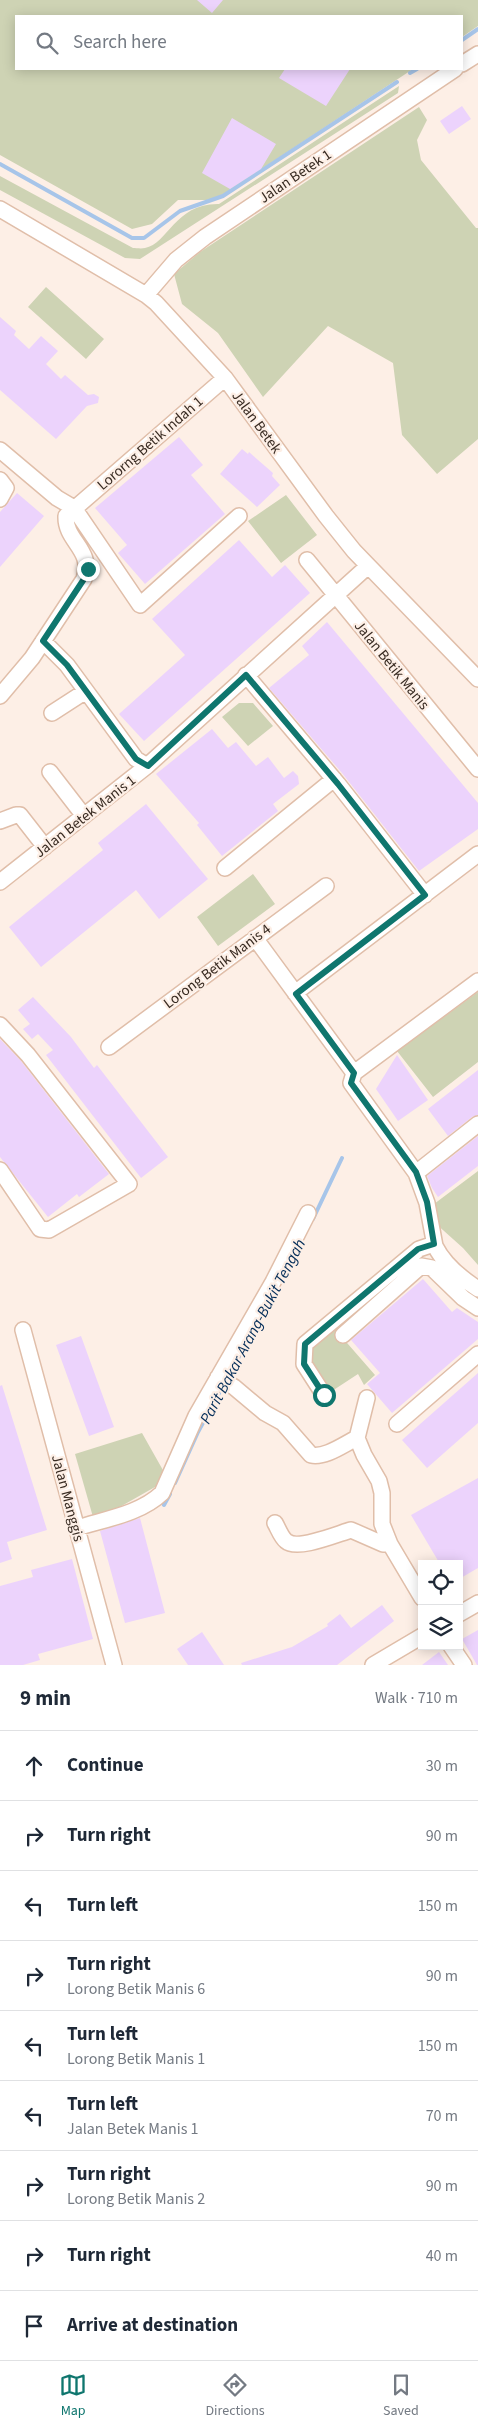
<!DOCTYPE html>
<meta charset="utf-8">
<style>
body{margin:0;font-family:"Source Sans 3",sans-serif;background:#f2f2f3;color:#1f2937}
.controls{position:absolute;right:15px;bottom:15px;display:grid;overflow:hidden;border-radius:0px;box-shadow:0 2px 12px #0003}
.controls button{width:45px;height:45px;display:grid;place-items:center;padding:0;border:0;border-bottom:1px solid #e0e1e3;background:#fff;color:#1f2937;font:25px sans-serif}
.stop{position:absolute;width:15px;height:15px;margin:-11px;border:4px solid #0f766e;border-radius:50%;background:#fff}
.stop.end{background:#0f766e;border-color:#fff;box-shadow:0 1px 5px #0008}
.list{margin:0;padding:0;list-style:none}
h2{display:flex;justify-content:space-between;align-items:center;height:65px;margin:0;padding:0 20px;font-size:21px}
h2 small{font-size:16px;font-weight:400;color:#747a83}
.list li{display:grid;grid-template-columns:32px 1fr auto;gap:15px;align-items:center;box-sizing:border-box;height:70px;padding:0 20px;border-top:1px solid #e0e1e3}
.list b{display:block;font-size:19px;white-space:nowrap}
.list p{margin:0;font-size:16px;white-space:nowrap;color:#747a83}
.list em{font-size:16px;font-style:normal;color:#747a83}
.icon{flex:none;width:28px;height:28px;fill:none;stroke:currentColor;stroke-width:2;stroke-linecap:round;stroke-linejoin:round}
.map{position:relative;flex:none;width:478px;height:1665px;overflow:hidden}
.search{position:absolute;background:#fff;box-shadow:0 2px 12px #0003;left:15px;right:15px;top:15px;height:55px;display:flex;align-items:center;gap:12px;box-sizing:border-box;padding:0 18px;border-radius:0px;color:#747a83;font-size:19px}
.sheet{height:695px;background:#fff}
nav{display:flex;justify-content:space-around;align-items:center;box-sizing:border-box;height:70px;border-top:1px solid #e0e1e3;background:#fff;font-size:14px;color:#747a83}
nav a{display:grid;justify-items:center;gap:2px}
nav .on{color:#0f766e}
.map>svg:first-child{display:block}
.green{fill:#ced3b4}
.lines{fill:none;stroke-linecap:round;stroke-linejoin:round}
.stream{stroke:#a7c5e9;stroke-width:4}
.building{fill:#ecd3fc}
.minor-casing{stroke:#e0bea9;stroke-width:18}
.minor{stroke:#fff;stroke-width:15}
.route{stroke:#0f766e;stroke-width:6}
.labels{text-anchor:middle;stroke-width:4.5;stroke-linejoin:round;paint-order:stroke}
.street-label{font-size:15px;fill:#382b22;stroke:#fdefe6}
.water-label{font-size:16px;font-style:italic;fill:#022c58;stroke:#fdefe6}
</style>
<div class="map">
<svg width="478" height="1665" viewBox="0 0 478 1665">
<rect width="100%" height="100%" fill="#fdefe6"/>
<path class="green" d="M0 0H478V26L462 37V16H16V69H413L219 197 207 200H178L152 224 132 229 0 155Z
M399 86 398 93 140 259 125 258 0 190V176L133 248C136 248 141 249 145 248 168 244 175 203 219 204Z
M419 107 427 120 417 140 421 160 476 228H478V439L437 474 402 435 393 363 328 326 263 397 218 333 182 304 174 274 200 252Z
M46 287 104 339 86 359 28 307Z
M286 495 317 535 281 563 248 521Z
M239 703H253L273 726 248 746 222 717Z
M253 874 275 904 218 946 197 917Z
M478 992V1062L433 1097 397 1051Z
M478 1171V1265L463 1248 434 1222 430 1207Z
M334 1328 375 1375 364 1385 358 1374 329 1393 310 1362 312 1346Z
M142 1433 164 1472 162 1483 111 1512 93 1517 75 1454Z"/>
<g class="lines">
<path class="stream" d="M462 40 478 29
M410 73 417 69
M0 164 132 238H144L180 211 223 196 397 82
M313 1219 342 1158
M227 1378 241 1353
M175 1483 198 1432 224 1384
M164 1505 170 1494"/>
</g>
<path class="building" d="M197 0H223L212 13Z
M285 69H350L326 106 279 78Z
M462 106 471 119 449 134 440 121Z
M232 118 276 144 261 169 230 189 202 173Z
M0 317 16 331 14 335 29 349 41 336 58 351 46 364 61 379 65 375 88 395 94 394 99 397 98 403 87 406 56 439 0 390Z
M179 437 203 465 191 475 225 514 145 584 118 553 127 545 95 508Z
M242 449 248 454 249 452 273 473 272 476 280 485 257 507 220 474Z
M17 493 44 516 0 567V512Z
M239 540 272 577 285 565 310 593 144 741 119 714 185 655 152 619Z
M327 622 478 803V829L419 871 342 773 269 688 309 655 302 646Z
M212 729 228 748 236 742 256 766 268 757 284 778 293 771 298 776 299 784 273 804 278 811 222 856 197 825 199 823 156 774Z
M146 804 208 879 159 919 136 890 41 967 9 927 103 850 98 843Z
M33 997 71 1037 94 1068 97 1065 168 1157 141 1178 46 1055 53 1050 38 1034 32 1039 23 1029 30 1024 18 1010Z
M0 1039 21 1061 109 1174 79 1197 77 1194 48 1217 0 1157Z
M397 1055 428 1100 398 1121 376 1089Z
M478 1070V1115L472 1117 448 1136 428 1109Z
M478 1136V1166L438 1197 432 1188 427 1176Z
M423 1279 452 1312 457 1308 478 1322V1339L392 1413 367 1384 380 1373 351 1340Z
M81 1336 114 1427 89 1436 56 1345Z
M478 1373V1423L427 1468 402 1440Z
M2 1385 47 1530 7 1542 12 1559 0 1563V1386Z
M478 1478V1568L459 1579V1564H440L411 1515Z
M140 1518 165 1613 125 1623 100 1531Z
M72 1559 93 1639 38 1654 40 1660 23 1665H0V1586L33 1577 31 1570Z
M382 1605 394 1621 337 1665H242L241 1663 292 1647 328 1626 327 1624 340 1614 351 1628Z
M478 1630V1665H477L462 1639Z
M202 1632 224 1665H188L177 1649Z
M439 1652 448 1665H422Z"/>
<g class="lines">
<defs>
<path id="minor" d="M462 64 478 54
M0 209 146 295 156 303 225 378 326 516 354 551 478 679
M146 295 176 260 205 237 455 69
M0 450 57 498 74 508 140 605 239 516
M0 480 6 488 0 499
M307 560 478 769
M43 641 67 665 136 759 147 766
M246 675 338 784 425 895
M0 696 32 658 84 579C94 549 65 542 66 516L225 378
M52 713 86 691
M50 772 84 816
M0 821 16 815H20L45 847
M225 868 334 779
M0 882 147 766 368 566
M255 938 354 1073
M295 993 478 854
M0 1025 28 1055 129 1184 49 1230 40 1229 0 1170
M109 1047 326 886
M354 1073 351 1083 416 1173 427 1203 435 1246C444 1264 461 1278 478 1289
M354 1073 478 981
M416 1173 478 1124
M23 1330 114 1665
M343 1335 421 1266 432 1268 463 1298 478 1308
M218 1377 234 1387 265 1413 283 1423 311 1455C326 1458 344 1444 357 1438
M324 1395 304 1364 305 1344 419 1249 434 1244
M367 1398 357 1438 364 1455 379 1481 382 1493V1524L390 1544 422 1598
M397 1424 478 1354
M275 1523C278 1528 281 1537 286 1541 297 1551 337 1534 351 1530L383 1544H390
M77 1528C105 1519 140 1514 162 1493L196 1416 273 1282 308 1213
M459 1614 478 1603
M451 1646 464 1665
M373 1665 422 1636"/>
</defs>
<use href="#minor" class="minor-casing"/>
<use href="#minor" class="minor"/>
</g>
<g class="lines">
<path class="route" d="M88 569 84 579 43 641 67 665 136 759 148 766 246 675 338 784 425 895 296 994 354 1073 351 1083 416 1172 427 1202 434 1244 418 1249 305 1344 304 1364 324 1395"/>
</g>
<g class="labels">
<g class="street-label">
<text transform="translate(295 176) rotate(-34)" y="5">Jalan Betek 1</text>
<text transform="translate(257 422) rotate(54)" y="5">Jalan Betek</text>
<text transform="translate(150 443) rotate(-41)" y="5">Lororng Betik Indah 1</text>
<text transform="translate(392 665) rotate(51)" y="5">Jalan Betik Manis</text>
<text transform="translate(85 816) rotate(-38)" y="5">Jalan Betek Manis 1</text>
<text transform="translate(217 966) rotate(-37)" y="5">Lorong Betik Manis 4</text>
<text transform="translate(68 1498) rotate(75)" y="5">Jalan Manggis</text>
</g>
<g class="water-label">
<text transform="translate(252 1331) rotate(-62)" y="6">Parit Bakar Arang-Bukit Tengah</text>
</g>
</g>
</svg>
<div class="controls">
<button><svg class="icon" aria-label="locate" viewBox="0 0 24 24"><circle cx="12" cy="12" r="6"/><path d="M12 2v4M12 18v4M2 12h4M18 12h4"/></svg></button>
<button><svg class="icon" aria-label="layers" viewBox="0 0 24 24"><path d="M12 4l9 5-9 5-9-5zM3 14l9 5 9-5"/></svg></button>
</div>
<div class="stop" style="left:324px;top:1395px"></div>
<div class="stop end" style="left:88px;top:569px"></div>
<div class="search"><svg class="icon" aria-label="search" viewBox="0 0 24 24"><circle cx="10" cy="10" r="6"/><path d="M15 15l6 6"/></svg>Search here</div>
</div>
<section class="sheet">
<h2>9 min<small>Walk · 710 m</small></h2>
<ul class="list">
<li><svg class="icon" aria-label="ahead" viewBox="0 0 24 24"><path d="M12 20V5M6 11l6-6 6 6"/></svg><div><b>Continue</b></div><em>30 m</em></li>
<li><svg class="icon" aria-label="right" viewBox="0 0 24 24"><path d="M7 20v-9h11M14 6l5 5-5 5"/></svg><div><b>Turn right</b></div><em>90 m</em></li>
<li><svg class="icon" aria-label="left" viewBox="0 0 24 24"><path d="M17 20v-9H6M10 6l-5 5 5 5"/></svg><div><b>Turn left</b></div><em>150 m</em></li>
<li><svg class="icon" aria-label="right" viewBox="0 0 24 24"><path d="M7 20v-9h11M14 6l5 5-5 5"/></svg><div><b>Turn right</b><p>Lorong Betik Manis 6</p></div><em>90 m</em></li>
<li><svg class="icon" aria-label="left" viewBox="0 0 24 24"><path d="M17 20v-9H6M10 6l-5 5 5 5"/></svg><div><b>Turn left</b><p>Lorong Betik Manis 1</p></div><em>150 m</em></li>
<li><svg class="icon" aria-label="left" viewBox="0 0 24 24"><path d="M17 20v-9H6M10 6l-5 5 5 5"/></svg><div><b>Turn left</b><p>Jalan Betek Manis 1</p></div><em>70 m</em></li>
<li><svg class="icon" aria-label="right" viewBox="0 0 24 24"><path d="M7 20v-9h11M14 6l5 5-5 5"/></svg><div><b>Turn right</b><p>Lorong Betik Manis 2</p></div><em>90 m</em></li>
<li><svg class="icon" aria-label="right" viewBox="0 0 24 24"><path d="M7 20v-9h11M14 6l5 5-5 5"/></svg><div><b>Turn right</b></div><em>40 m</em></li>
<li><svg class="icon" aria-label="arrive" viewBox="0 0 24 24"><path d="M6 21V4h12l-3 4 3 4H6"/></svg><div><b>Arrive at destination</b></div></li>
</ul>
</section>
<nav>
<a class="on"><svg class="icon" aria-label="map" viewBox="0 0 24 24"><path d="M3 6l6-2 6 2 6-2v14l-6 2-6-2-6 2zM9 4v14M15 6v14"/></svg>Map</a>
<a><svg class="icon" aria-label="directions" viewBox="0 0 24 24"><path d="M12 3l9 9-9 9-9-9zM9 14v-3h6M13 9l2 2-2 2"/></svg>Directions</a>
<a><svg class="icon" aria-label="saved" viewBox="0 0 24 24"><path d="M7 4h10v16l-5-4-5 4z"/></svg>Saved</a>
</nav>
